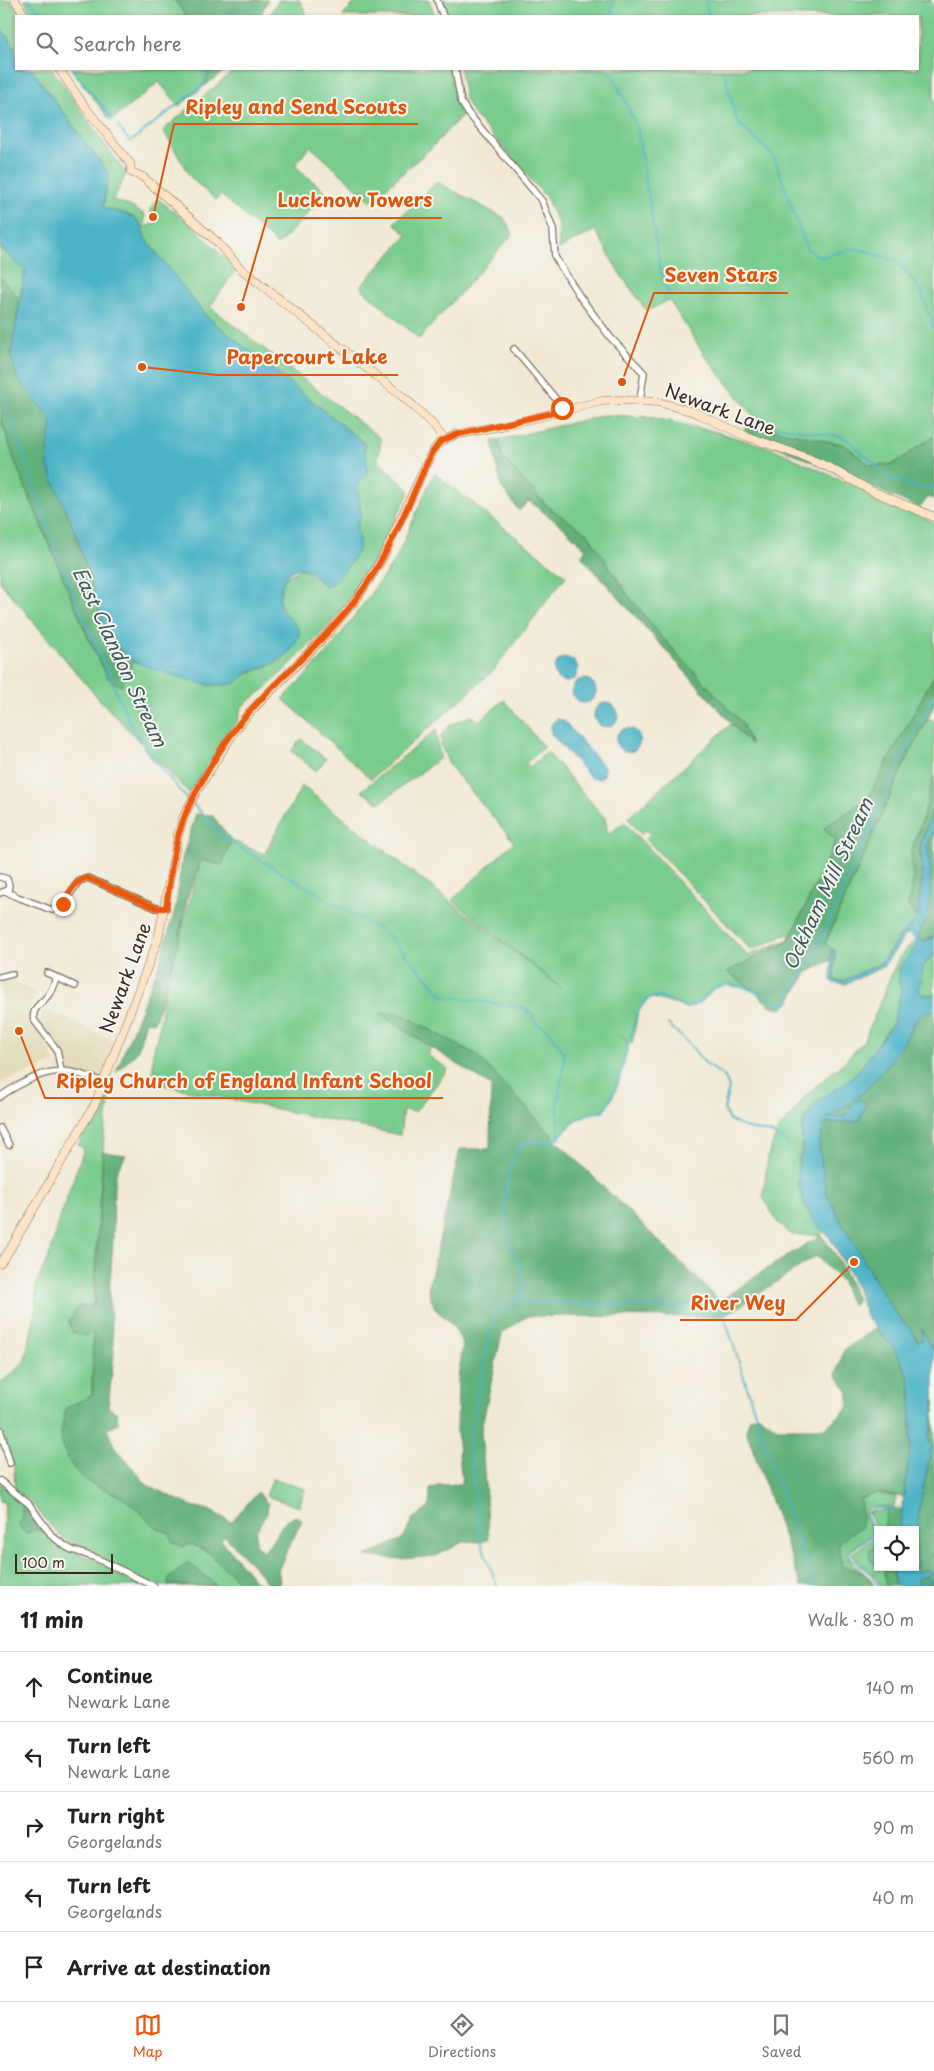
<!DOCTYPE html>
<meta charset="utf-8">
<style>
body{margin:0;font-family:"Playpen Sans",sans-serif;background:#f6f6f6;color:#222}
.controls{position:absolute;right:15px;bottom:15px;display:grid;overflow:hidden;border-radius:0px;box-shadow:0 1px 4px #0004}
.controls button{width:45px;height:45px;display:grid;place-items:center;padding:0;border:0;border-bottom:1px solid #e0e0e0;background:#fff;color:#222;font:25px sans-serif}
.scale{position:absolute;left:15px;bottom:12px;width:98px;box-sizing:border-box;padding-left:5px;border:2px solid #3b2a1e;border-top:0;font-size:14px;line-height:18px;white-space:nowrap;color:#3b2a1e;-webkit-text-stroke:4px #f6f6f2;paint-order:stroke}
.stop{position:absolute;width:15px;height:15px;margin:-11px;border:4px solid #ea580c;border-radius:50%;background:#fff}
.stop.end{background:#ea580c;border-color:#fff;box-shadow:0 1px 5px #0008}
.list{margin:0;padding:0;list-style:none}
h2{display:flex;justify-content:space-between;align-items:center;height:65px;margin:0;padding:0 20px;font-size:21px}
h2 small{font-size:16px;font-weight:400;color:#767676}
.list li{display:grid;grid-template-columns:32px 1fr auto;gap:15px;align-items:center;box-sizing:border-box;height:70px;padding:0 20px;border-top:1px solid #e0e0e0}
.list b{display:block;font-size:19px;white-space:nowrap}
.list p{margin:0;font-size:16px;white-space:nowrap;color:#767676}
.list em{font-size:16px;font-style:normal;color:#767676}
.icon{flex:none;width:28px;height:28px;fill:none;stroke:currentColor;stroke-width:2;stroke-linecap:round;stroke-linejoin:round}
.map{position:relative;flex:none;width:934px;height:1586px;overflow:hidden}
.search{position:absolute;background:#fff;box-shadow:0 1px 4px #0004;left:15px;right:15px;top:15px;height:55px;display:flex;align-items:center;gap:12px;box-sizing:border-box;padding:0 18px;border-radius:0px;color:#767676;font-size:19px}
.sheet{height:415px;background:#fff}
nav{display:flex;justify-content:space-around;align-items:center;box-sizing:border-box;height:70px;border-top:1px solid #e0e0e0;background:#fff;font-size:14px;color:#767676}
nav a{display:grid;justify-items:center;gap:2px}
nav .on{color:#ea580c}
.map>svg:first-child{display:block}
.built{fill:#e2dcba}
.green{fill:#79cc8e;stroke:#5a7b56}
.forest{fill:#62b079;stroke:#4e6d4c}
.water{fill:#48b2c6;stroke:#426e72}
.lines{fill:none;stroke-linecap:round;stroke-linejoin:round}
.stream{stroke:#48b2c6;stroke-width:2}
.street-casing{stroke:#7b6d5e;stroke-width:8}
.secondary-casing{stroke:#7b6d5e;stroke-width:9}
.street{stroke:#fff;stroke-width:5.5}
.secondary{stroke:#fee4c6;stroke-width:8}
.route{stroke:#ea580c;stroke-width:6}
.labels{text-anchor:middle;stroke-width:4;stroke-linejoin:round;paint-order:stroke}
.street-label{font-size:18px;fill:#3b2a1e;stroke:#f6f6f2}
.water-label{font-size:19px;font-style:italic;fill:#405a59;stroke:#f6f6f2}
.leader{fill:none;stroke:#df570d;stroke-width:2}
.callout-dot{fill:#df570d;stroke:#f6f6f2;stroke-width:2}
.callout-label{font-size:19px;text-anchor:middle;font-weight:bold;fill:#df570d;stroke:#f6f6f2;stroke-width:4;stroke-linejoin:round;paint-order:stroke}
</style>
<div class="map">
<svg width="934" height="1586" viewBox="0 0 934 1586">
<rect width="100%" height="100%" fill="#f6f6f2"/>
<filter id="ink" filterUnits="userSpaceOnUse"><feTurbulence type="fractalNoise" baseFrequency=".02" numOctaves="2"/><feDisplacementMap in="SourceGraphic" scale="10" xChannelSelector="R" yChannelSelector="G"/><feConvolveMatrix kernelMatrix="1 2 1 2 8 2 1 2 1" color-interpolation-filters="sRGB"/></filter>
<filter id="wash" filterUnits="userSpaceOnUse"><feTurbulence type="fractalNoise" baseFrequency=".0096" numOctaves="4" result="noise"/><feDisplacementMap in="SourceGraphic" scale="20" xChannelSelector="R" yChannelSelector="G"/><feGaussianBlur stdDeviation="1.12" result="paint"/><feColorMatrix in="noise" values="0 0 0 0 0 0 0 0 0 0 0 0 0 0 0 0 0 1.4 0 .05"/><feComposite in="paint" operator="in"/></filter>
<g filter="url(#wash)">
<rect width="100%" height="100%" fill="#f1e9d4"/>
<path class="built" d="M9 979 36 994 26 1014 49 1048 54 1063 0 1083V981Z
M45 1009 119 1043 104 1082 61 1070 59 1054 36 1024Z"/>
<path class="green" d="M0 0H10L20 16H16V49L0 27Z
M24 0H174L186 16H34Z
M279 0H299L308 16H269Z
M357 0H429L435 16H343Z
M442 0H931L934 18V436L894 464 871 466 845 445 749 424 752 414 705 356 669 300 647 311 620 274 595 230 559 249V226L546 197 472 112 465 99 460 69H918V16H448Z
M31 69H52L126 174 113 200 130 206 145 215 144 227 156 223 159 218 149 211 158 199 196 229 236 269 210 307 381 439 378 461 410 491 358 590 323 632 266 688 242 706 238 720 189 793 97 697 0 582V417L16 465 90 642 108 678 120 686 133 661 209 685 235 683 244 675 275 663 281 608 279 593 285 578 302 568 326 586 359 539 356 530 361 514 357 486 364 443 205 315 144 237C143 214 122 214 103 207L109 174Z
M71 69H209L206 85 179 106 159 82 111 121Z
M236 69H449L456 104 464 113 432 147 371 201 310 146 295 166 327 193 278 245 221 195 216 200 192 179 163 130Z
M437 182 504 218 513 234 419 339 360 287 407 235 394 223Z
M0 247 25 271 20 300 0 277Z
M605 415 650 417 713 431 774 449 934 523V676L867 799 825 828 836 840 789 941 727 972 752 989 725 985 712 989 696 1004 687 1008 653 998 647 999 638 1012 632 1044 620 1035 629 1044C622 1066 617 1093 603 1112 579 1112 571 1125 556 1140L477 1055 399 1013 381 1014 431 1047 427 1055 448 1069 415 1112 403 1110 400 1135 153 1083V1054L160 1024 164 993 201 860 222 865 231 840 264 854 302 786 561 988 452 900 514 842 450 766 442 748 441 736 450 725 471 716 479 721 504 700 544 747 526 763 530 767 547 752 605 818 608 835 624 822 748 956 789 939 790 933 751 950 646 839 650 834 646 830 641 834 628 818 731 724 751 745 742 723 660 635 626 592 588 534 548 507 502 457 499 440Z
M434 473 566 576 493 671 371 779 283 699 328 652 396 559Z
M928 718 934 721V775L924 814 911 853 913 880 908 905 917 919 881 963 843 981 834 980 835 951 825 944 902 769Z
M436 730 440 758 380 803 361 791Z
M301 739 326 759 316 771 291 751Z
M915 940 918 944 900 967 899 982 901 990 893 1023 860 1069 802 1128C803 1141 801 1150 798 1162 798 1166 799 1170 799 1174 798 1196 809 1216 824 1232L821 1235H792L777 1222 763 1197 768 1156 778 1129 793 1114 806 1095 843 1063 864 1041 895 966 901 955Z
M934 954V995H922L919 991 923 967Z
M103 1097H110L104 1135 94 1285 92 1395 61 1436 216 1536 260 1586H156L73 1546 58 1534 29 1500 15 1490 14 1465 0 1425V1383L14 1372 25 1360 36 1309V1285L50 1253 62 1211 84 1149 78 1145Z
M273 1478 305 1489 299 1507 266 1496Z
M0 1483 17 1496 58 1544 104 1564 146 1586H0L5 1502 0 1501Z
M877 1493 896 1497 894 1506 871 1507 865 1510C863 1520 872 1524 872 1533 865 1541 853 1544 847 1553L851 1562 872 1580 862 1572 842 1567 838 1544 862 1519 859 1499Z
M887 1509 884 1530H878V1543L869 1552 876 1565H878V1567H885L886 1586H880C877 1571 859 1567 852 1553L871 1540 877 1529 868 1513Z"/>
<path class="forest" d="M174 0H268L260 16H186Z
M209 69H227L206 85Z
M0 277 20 300 11 355C18 366 51 412 52 421 54 436 46 450 48 467L77 537 103 623C109 629 110 633 113 640 117 648 127 655 133 661L121 686 108 678 90 642 16 465 0 416Z
M749 424 845 445 871 466 894 464 934 436V499L928 497 920 508 743 432Z
M499 440 502 457 548 507 588 534 626 592 660 635 742 723 751 745 581 556 586 549 563 527 529 501 519 511 501 486 492 441Z
M934 676V706L902 769 825 943 832 949 831 960 807 973 788 1004 782 1009 769 1005 752 989 727 972 789 941 836 841 824 828 867 799Z
M934 775V807L920 847 923 872 917 919 908 905 913 880 911 853 924 814Z
M196 814 212 815 231 840 222 865 201 860 188 896 177 949 154 1023 146 1021 137 1052 116 1072 159 964 176 906 182 859Z
M934 829V937L921 942C918 936 918 932 923 927L931 873 927 847Z
M928 1010 934 1011V1180L929 1187 934 1202V1353L922 1330V1340L917 1341 913 1332 897 1315 886 1299 839 1218 826 1191 819 1146 824 1126 826 1123 855 1122 851 1105 845 1116 826 1119 849 1104 907 1037 918 1016Z
M399 1013 477 1055 556 1140 720 1301 765 1270 821 1235C837 1254 848 1277 857 1300L855 1304 851 1305 842 1282 816 1256 736 1309 722 1316 704 1317 528 1316 502 1333 481 1430 489 1539 481 1542 465 1541 436 1556 401 1559 366 1556 404 1538 413 1518 429 1508 430 1489 440 1485 462 1484 457 1433 458 1379 463 1344 452 1324 435 1309 428 1290 460 1149H490L491 1086 380 1014Z
M103 1152 126 1155 117 1170 114 1187 113 1240 109 1298 114 1353 108 1407 117 1413 118 1423 107 1429 114 1446 147 1485 189 1505 209 1510 231 1522 258 1492 268 1504 267 1513 256 1531V1545L264 1552 286 1520 296 1516 302 1520 278 1570 280 1581 278 1586H268L264 1578 224 1535 221 1540 260 1586H244L209 1553 192 1544 181 1547 172 1541 170 1533C150 1528 143 1512 127 1501 114 1492 99 1489 86 1480 73 1471 61 1451 61 1434 62 1426 64 1416 66 1408L92 1395 93 1332 84 1336 73 1333 69 1322 78 1306 94 1305Z
M876 1328 896 1350 908 1377 911 1389V1446L904 1497 877 1493 860 1499 862 1519 861 1528 849 1534 838 1545 842 1567C856 1570 868 1572 874 1586H801L746 1430 750 1418 759 1415 777 1428H825L849 1407 847 1390 836 1375 844 1350Z
M934 1399V1584L924 1586 931 1582 919 1584 917 1579 930 1574 916 1573V1543L919 1509 931 1449 928 1436 932 1427Z
M19 1498 23 1500 47 1531 43 1532 35 1529 28 1533 23 1531 19 1526C21 1516 25 1507 18 1499Z
M887 1509 902 1511 899 1530H884Z
M878 1543V1565L870 1561 869 1551Z
M188 1562 217 1586 168 1585 169 1578Z
M892 1568 895 1586H886L884 1571Z"/>
<path class="water" d="M0 27 16 49V69H31L109 174 103 207C122 214 143 214 144 237L205 315 364 443 368 473 357 486 361 514 356 530C358 535 361 542 359 548 355 558 336 585 326 586 319 581 312 571 304 569 285 564 277 593 281 607 284 616 296 622 300 632 289 665 272 661 246 674 242 676 240 679 237 682 232 685 217 685 211 685 202 685 142 666 134 661 118 653 114 635 103 623L77 537 48 467C46 451 51 436 52 420L17 378 11 355 25 271 0 247Z
M554 670a12 12 0 1 1 24 0a12 12 0 1 1-24 0Z
M572 691a12 12 0 1 1 24 0a12 12 0 1 1-24 0Z
M594 715a12 12 0 1 1 24 0a12 12 0 1 1-24 0Z
M558 719 564 721 604 767V775L600 779 591 778 552 735 550 728 553 722Z
M616 740a12 12 0 1 1 24 0a12 12 0 1 1-24 0Z
M934 807V829L927 847 931 873 929 915C926 925 915 931 921 942L934 937V954L923 967 919 990 922 995H934V1011C916 1008 910 1033 902 1045 887 1066 871 1087 850 1103 843 1109 834 1112 827 1118L845 1116 854 1102 861 1099 866 1104 860 1119 855 1122 826 1123 823 1129 819 1146 826 1191 839 1218 886 1299 897 1315 913 1332 917 1341 922 1340 921 1329 934 1353V1399L932 1427 928 1436 931 1449 919 1509 916 1543V1572L929 1570 931 1574 917 1580 919 1584 929 1578 931 1581 924 1586H895L892 1567H915V1530H899L911 1446V1389L908 1377 896 1350 867 1318 855 1284 830 1238 813 1221 805 1206 798 1183V1164L802 1153V1128L808 1113 816 1103 846 1082 860 1069 893 1023 901 990 899 982 900 967 918 944 910 934H907L883 967 845 984 833 983 831 980 832 949 835 950 834 980 843 981 881 963 900 936 917 919 923 872 920 847Z"/>
<g class="lines">
<path class="stream" d="M29 0 45 16
M705 0 709 16
M611 16 613 0
M72 69 111 117
M610 69 637 127 660 269 669 294
M723 69 737 122 773 155 807 249 820 257 856 248 896 261 920 288 934 330
M118 126 130 142 204 84 205 69
M0 390 68 583 132 727 146 750 189 801
M748 422 844 437 890 478 920 488 934 487
M193 804 230 842 385 933 444 996 525 1008 532 1015 537 1024 548 1030 562 1050 565 1059 557 1105 560 1138
M668 1024 689 1044 706 1064 725 1077 729 1088 724 1109 729 1120C736 1123 743 1128 751 1129 769 1132 775 1132 789 1146
M516 1301 722 1309 775 1475 814 1586
M497 1586 481 1542 469 1441 493 1319 497 1311 501 1307 510 1308C514 1302 522 1297 523 1290 527 1271 512 1256 508 1239 501 1208 505 1169 522 1143L530 1140 549 1145C569 1131 576 1111 603 1112 625 1084 624 1044 638 1013 640 1008 645 1000 650 998 662 994 675 1003 687 1008 693 1006 699 1003 704 999 708 996 710 990 715 988 745 975 760 1002 785 1004L815 952 902 758 934 695
M878 1586 872 1575 851 1558 850 1551 873 1535V1527L866 1516 867 1512 877 1508H904"/>
</g>
</g>
<g filter="url(#ink)">
<g class="lines">
<defs>
<path id="street" d="M437 0 443 16
M455 69 461 102 468 113 542 201 553 229 555 257 580 297 611 338 644 373 640 400
M514 349 565 410
M0 877 7 879 9 885 8 890 0 893
M6 891 15 896 52 910 63 904 79 881 88 878 156 908H166
M47 973 75 986
M0 977 12 974
M56 979C54 984 52 989 49 994 43 1003 31 1007 34 1020L57 1050 61 1070
M0 1097C7 1091 15 1087 23 1083 55 1065 70 1070 104 1082
M0 1128 9 1145
M0 1429 10 1463
M0 1481 29 1504 52 1536 65 1546 72 1550 96 1558 154 1586"/>
<path id="secondary" d="M15 0 25 16
M59 69 85 107 130 163 131 172 143 177 217 242 240 268 408 401 431 423 445 440
M0 1263 9 1251 95 1104 158 939 178 835 184 816 195 794 234 732 248 714 329 632 358 597 383 557 431 454 440 442 455 435 510 424 602 401 621 400 658 402 694 412 746 436 805 457 828 467 872 491 934 517"/>
</defs>
<use href="#street" class="street-casing"/>
<use href="#secondary" class="secondary-casing"/>
<use href="#street" class="street"/>
<use href="#secondary" class="secondary"/>
</g>
</g>
<g class="lines" filter="url(#ink)">
<path class="route" d="M63 904C69 894 75 879 88 878L156 908H166C170 881 172 853 181 827 190 796 226 738 248 713 283 674 325 641 357 598 389 555 409 503 431 454L440 442 455 435 565 410 562 408"/>
</g>
<g class="labels">
<g class="street-label">
<text transform="translate(720 410) rotate(20)" y="6">Newark Lane</text>
<text transform="translate(126 978) rotate(-70)" y="6">Newark Lane</text>
</g>
<g class="water-label">
<text transform="translate(120 657) rotate(65)" y="7">East Clandon Stream</text>
<text transform="translate(828 884) rotate(-65)" y="7">Ockham Mill Stream</text>
</g>
</g>
<path class="leader" d="M153 217L174 124H418M241 307L267 218H442M622 382L654 293H788M142 367L217 375H398M19 1031L45 1098H443M854 1262L796 1320H680"/>
<g class="callout-dot">
<circle cx="153" cy="217" r="5"/>
<circle cx="241" cy="307" r="5"/>
<circle cx="622" cy="382" r="5"/>
<circle cx="142" cy="367" r="5"/>
<circle cx="19" cy="1031" r="5"/>
<circle cx="854" cy="1262" r="5"/>
</g>
<g class="callout-label">
<text x="296" y="114">Ripley and Send Scouts</text>
<text x="355" y="207">Lucknow Towers</text>
<text x="721" y="282">Seven Stars</text>
<text x="307" y="364">Papercourt Lake</text>
<text x="244" y="1088">Ripley Church of England Infant School</text>
<text x="738" y="1310">River Wey</text>
</g>
</svg>
<div class="controls">
<button><svg class="icon" aria-label="locate" viewBox="0 0 24 24"><circle cx="12" cy="12" r="6"/><path d="M12 2v4M12 18v4M2 12h4M18 12h4"/></svg></button>
</div>
<div class="scale">100 m</div>
<div class="stop" style="left:562px;top:408px"></div>
<div class="stop end" style="left:63px;top:904px"></div>
<div class="search"><svg class="icon" aria-label="search" viewBox="0 0 24 24"><circle cx="10" cy="10" r="6"/><path d="M15 15l6 6"/></svg>Search here</div>
</div>
<section class="sheet">
<h2>11 min<small>Walk · 830 m</small></h2>
<ul class="list">
<li><svg class="icon" aria-label="ahead" viewBox="0 0 24 24"><path d="M12 20V5M6 11l6-6 6 6"/></svg><div><b>Continue</b><p>Newark Lane</p></div><em>140 m</em></li>
<li><svg class="icon" aria-label="left" viewBox="0 0 24 24"><path d="M17 20v-9H6M10 6l-5 5 5 5"/></svg><div><b>Turn left</b><p>Newark Lane</p></div><em>560 m</em></li>
<li><svg class="icon" aria-label="right" viewBox="0 0 24 24"><path d="M7 20v-9h11M14 6l5 5-5 5"/></svg><div><b>Turn right</b><p>Georgelands</p></div><em>90 m</em></li>
<li><svg class="icon" aria-label="left" viewBox="0 0 24 24"><path d="M17 20v-9H6M10 6l-5 5 5 5"/></svg><div><b>Turn left</b><p>Georgelands</p></div><em>40 m</em></li>
<li><svg class="icon" aria-label="arrive" viewBox="0 0 24 24"><path d="M6 21V4h12l-3 4 3 4H6"/></svg><div><b>Arrive at destination</b></div></li>
</ul>
</section>
<nav>
<a class="on"><svg class="icon" aria-label="map" viewBox="0 0 24 24"><path d="M3 6l6-2 6 2 6-2v14l-6 2-6-2-6 2zM9 4v14M15 6v14"/></svg>Map</a>
<a><svg class="icon" aria-label="directions" viewBox="0 0 24 24"><path d="M12 3l9 9-9 9-9-9zM9 14v-3h6M13 9l2 2-2 2"/></svg>Directions</a>
<a><svg class="icon" aria-label="saved" viewBox="0 0 24 24"><path d="M7 4h10v16l-5-4-5 4z"/></svg>Saved</a>
</nav>
